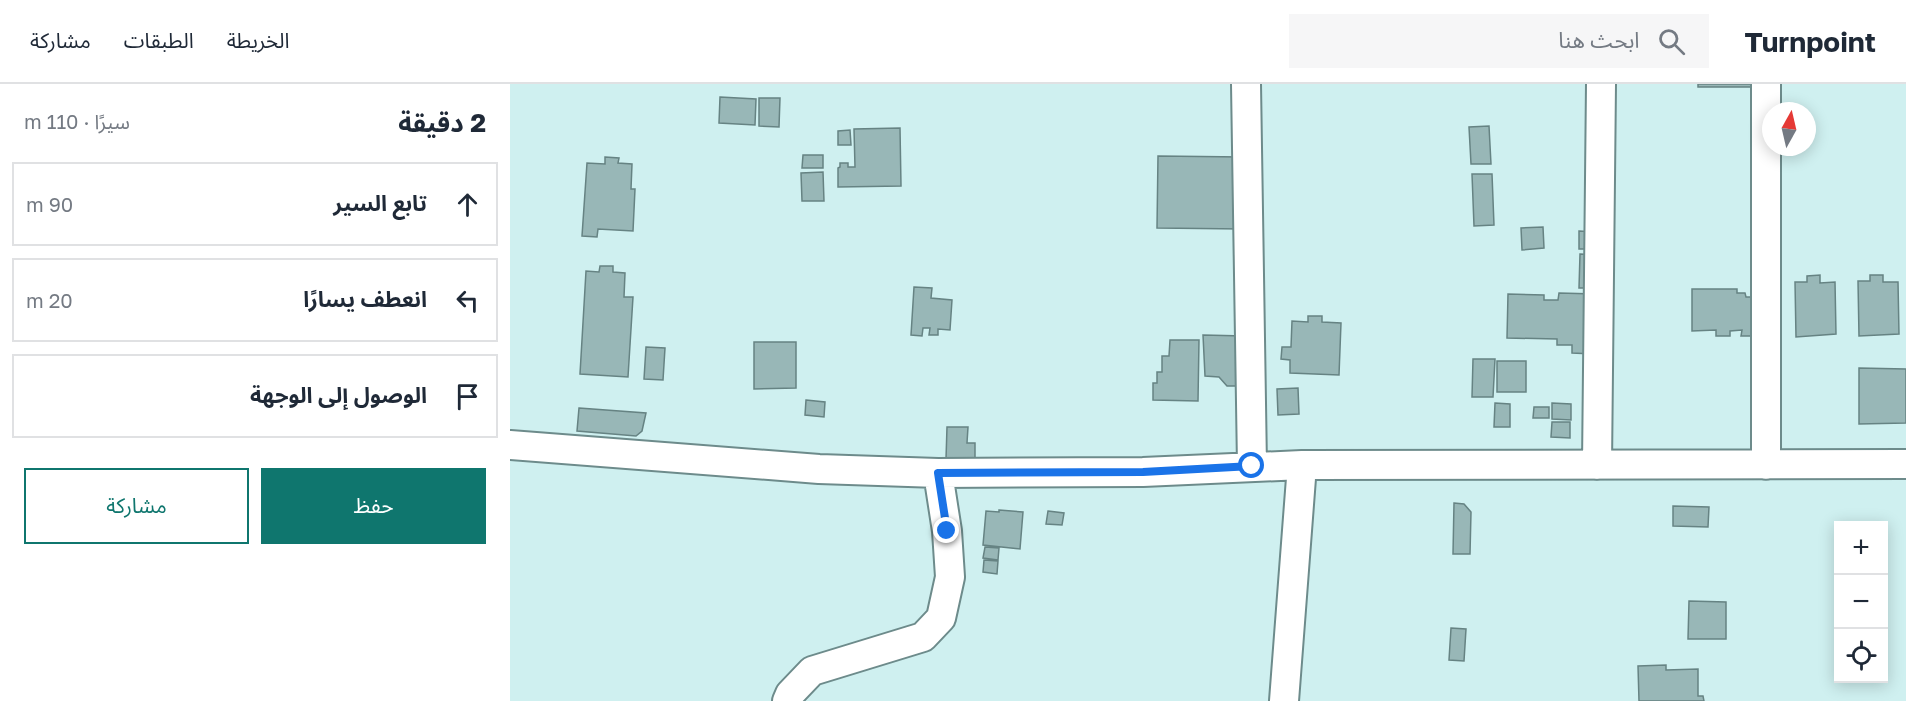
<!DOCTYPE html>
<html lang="ar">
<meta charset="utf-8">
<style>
body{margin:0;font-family:"Golos Text","Noto Sans Arabic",sans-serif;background:#f6f6f7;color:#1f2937;direction:rtl}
.controls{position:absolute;right:18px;bottom:18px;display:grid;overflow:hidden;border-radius:0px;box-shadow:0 3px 15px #0003}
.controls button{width:54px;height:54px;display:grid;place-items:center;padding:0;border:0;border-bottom:2px solid #e0e1e3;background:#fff;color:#1f2937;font:30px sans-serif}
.compass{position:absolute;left:1252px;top:18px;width:54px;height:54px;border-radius:50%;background:#fff;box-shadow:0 3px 15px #0003;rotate:8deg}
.stop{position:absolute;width:18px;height:18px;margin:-14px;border:4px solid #1a73e8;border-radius:50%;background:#fff}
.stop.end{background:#1a73e8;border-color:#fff;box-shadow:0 2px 6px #0008}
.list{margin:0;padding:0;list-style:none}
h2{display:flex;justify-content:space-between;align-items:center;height:78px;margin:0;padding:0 24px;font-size:26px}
h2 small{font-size:20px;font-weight:400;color:#747a83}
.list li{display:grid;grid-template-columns:39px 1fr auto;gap:18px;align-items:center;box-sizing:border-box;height:84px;margin:0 12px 12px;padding:0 12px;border:2px solid #e0e1e3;border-radius:0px}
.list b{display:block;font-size:22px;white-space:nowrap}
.list em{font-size:20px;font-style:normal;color:#747a83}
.actions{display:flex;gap:12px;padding:18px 24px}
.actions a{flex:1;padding:14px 0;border:2px solid #0f766e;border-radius:0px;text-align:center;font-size:21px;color:#0f766e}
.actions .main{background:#0f766e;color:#fff}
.icon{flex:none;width:33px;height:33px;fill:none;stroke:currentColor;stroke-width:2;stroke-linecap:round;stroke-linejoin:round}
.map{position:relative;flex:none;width:1396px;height:617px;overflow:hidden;direction:ltr}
header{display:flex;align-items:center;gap:36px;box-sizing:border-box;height:84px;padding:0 30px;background:#fff;border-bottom:2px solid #e0e1e3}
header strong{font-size:28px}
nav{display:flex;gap:33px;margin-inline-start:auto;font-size:21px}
.search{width:420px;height:54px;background:#f6f6f7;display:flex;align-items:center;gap:15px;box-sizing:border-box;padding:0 21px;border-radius:0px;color:#747a83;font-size:22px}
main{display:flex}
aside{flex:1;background:#fff}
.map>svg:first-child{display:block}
.building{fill:#98b7b7;stroke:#668383;stroke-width:1.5}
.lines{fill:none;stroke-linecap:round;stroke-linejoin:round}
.street-casing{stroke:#6d8b8b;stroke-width:32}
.street{stroke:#fff;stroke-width:28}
.route{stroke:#1a73e8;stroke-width:8}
</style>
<header>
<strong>Turnpoint</strong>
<div class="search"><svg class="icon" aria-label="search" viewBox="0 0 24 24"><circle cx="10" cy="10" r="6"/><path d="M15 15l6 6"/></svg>ابحث هنا</div>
<nav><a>الخريطة</a><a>الطبقات</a><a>مشاركة</a></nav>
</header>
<main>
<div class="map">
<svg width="1396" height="617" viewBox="0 0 1396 617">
<rect width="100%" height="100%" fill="#cff0f0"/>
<path class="building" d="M1188 0H1258V3H1188Z
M210 13 246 15 245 41 209 39Z
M249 14H270L269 43 249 42Z
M979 42 981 80H961L959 43Z
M390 44 391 102 328 103V84L330 83V79H338V83H345L344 45Z
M340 46 341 61H328V47Z
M293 71H313V84H292Z
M648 72 733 73 732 145 647 144Z
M95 73 109 74 108 79 122 80 121 105H125L123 147 88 145 87 153 72 152 77 79 95 80Z
M313 88 314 117H292L291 89Z
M962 90H982L984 141 964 142Z
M1033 143 1034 164 1012 166 1011 144Z
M1069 147 1084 148V165H1069Z
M1070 170 1087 171V204H1069Z
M90 182H103V188L115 189 114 213H123L118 293 70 290 76 187 89 188Z
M1310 191V199L1325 198 1326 250 1286 253 1285 198H1297V192Z
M1360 191H1373V198H1388L1389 250 1349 252 1348 197H1360Z
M404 203 422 204 421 214 442 216 440 246 428 245V251H419L420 244H413L412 252 401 251Z
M1182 205H1227V209H1235L1236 213H1242L1243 252H1231L1232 246 1220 247V252H1206V246L1182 247Z
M1049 209 1085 210 1083 270 1062 269V261H1047V255L997 254 998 210 1034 211V216H1048Z
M798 232H812V238L831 239 829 291 780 289V276L771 275 772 263H781L782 237 798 238Z
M693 251 734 252 727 302H717L709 293 695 292Z
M660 256H689L688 317 643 316V299H647V288H652V272H659Z
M244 258H286V304L244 305Z
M136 263 155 264 153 296 134 295Z
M963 275H985L983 313H962Z
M987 277H1016V308H987Z
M1349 284 1396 285V339L1349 340Z
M788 304 789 330 768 331 767 305Z
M296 316 315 318 314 333 295 331Z
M985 319 1000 320V343H984Z
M1042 319 1061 320V336L1042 335Z
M1024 323H1039V334H1023Z
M69 324 136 329 132 347 126 352 67 347Z
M1042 338H1060V354L1041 353Z
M437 343H458L457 359H465V375H436Z
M944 419 954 420 961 428 960 470H943Z
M1163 422 1199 423 1198 443 1163 442Z
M489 426 513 428 510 465 473 461 476 427 489 428Z
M538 427 554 429 552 441 536 440Z
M475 463 489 464 488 476 473 474Z
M474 476 488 477 487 490 473 488Z
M1179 517 1216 518V555H1178Z
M941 544 956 545 954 577 939 576Z
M1156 581V586L1188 585V612H1193L1194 617H1129L1128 582Z"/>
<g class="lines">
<defs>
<path id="street" d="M736 0 742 382
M0 361 309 385 428 389 633 388 792 381 1396 380
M1087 381 1091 0
M1256 381V0
M277 617 280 610 302 587 413 553 431 534 440 493 437 447 428 389
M774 617 792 381"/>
</defs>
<use href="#street" class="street-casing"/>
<use href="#street" class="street"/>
</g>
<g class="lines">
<path class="route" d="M437 447 428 389 633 388 742 382"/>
</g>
</svg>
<div class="controls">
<button>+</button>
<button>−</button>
<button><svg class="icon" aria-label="locate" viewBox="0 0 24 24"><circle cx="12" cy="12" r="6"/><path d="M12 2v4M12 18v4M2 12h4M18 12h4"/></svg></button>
</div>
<svg class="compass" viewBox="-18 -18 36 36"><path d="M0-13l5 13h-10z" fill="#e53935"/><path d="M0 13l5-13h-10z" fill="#747a83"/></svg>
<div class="stop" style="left:742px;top:382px"></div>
<div class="stop end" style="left:437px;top:447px"></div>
</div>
<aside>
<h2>2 دقيقة<small>سيرًا · 110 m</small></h2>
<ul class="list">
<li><svg class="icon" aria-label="ahead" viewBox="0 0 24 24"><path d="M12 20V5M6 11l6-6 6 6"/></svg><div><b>تابع السير</b></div><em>90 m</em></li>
<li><svg class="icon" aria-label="left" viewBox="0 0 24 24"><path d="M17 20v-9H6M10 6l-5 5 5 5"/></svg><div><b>انعطف يسارًا</b></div><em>20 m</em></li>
<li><svg class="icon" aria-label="arrive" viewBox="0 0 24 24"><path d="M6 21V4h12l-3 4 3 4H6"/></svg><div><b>الوصول إلى الوجهة</b></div></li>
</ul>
<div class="actions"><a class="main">حفظ</a><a>مشاركة</a></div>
</aside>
</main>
